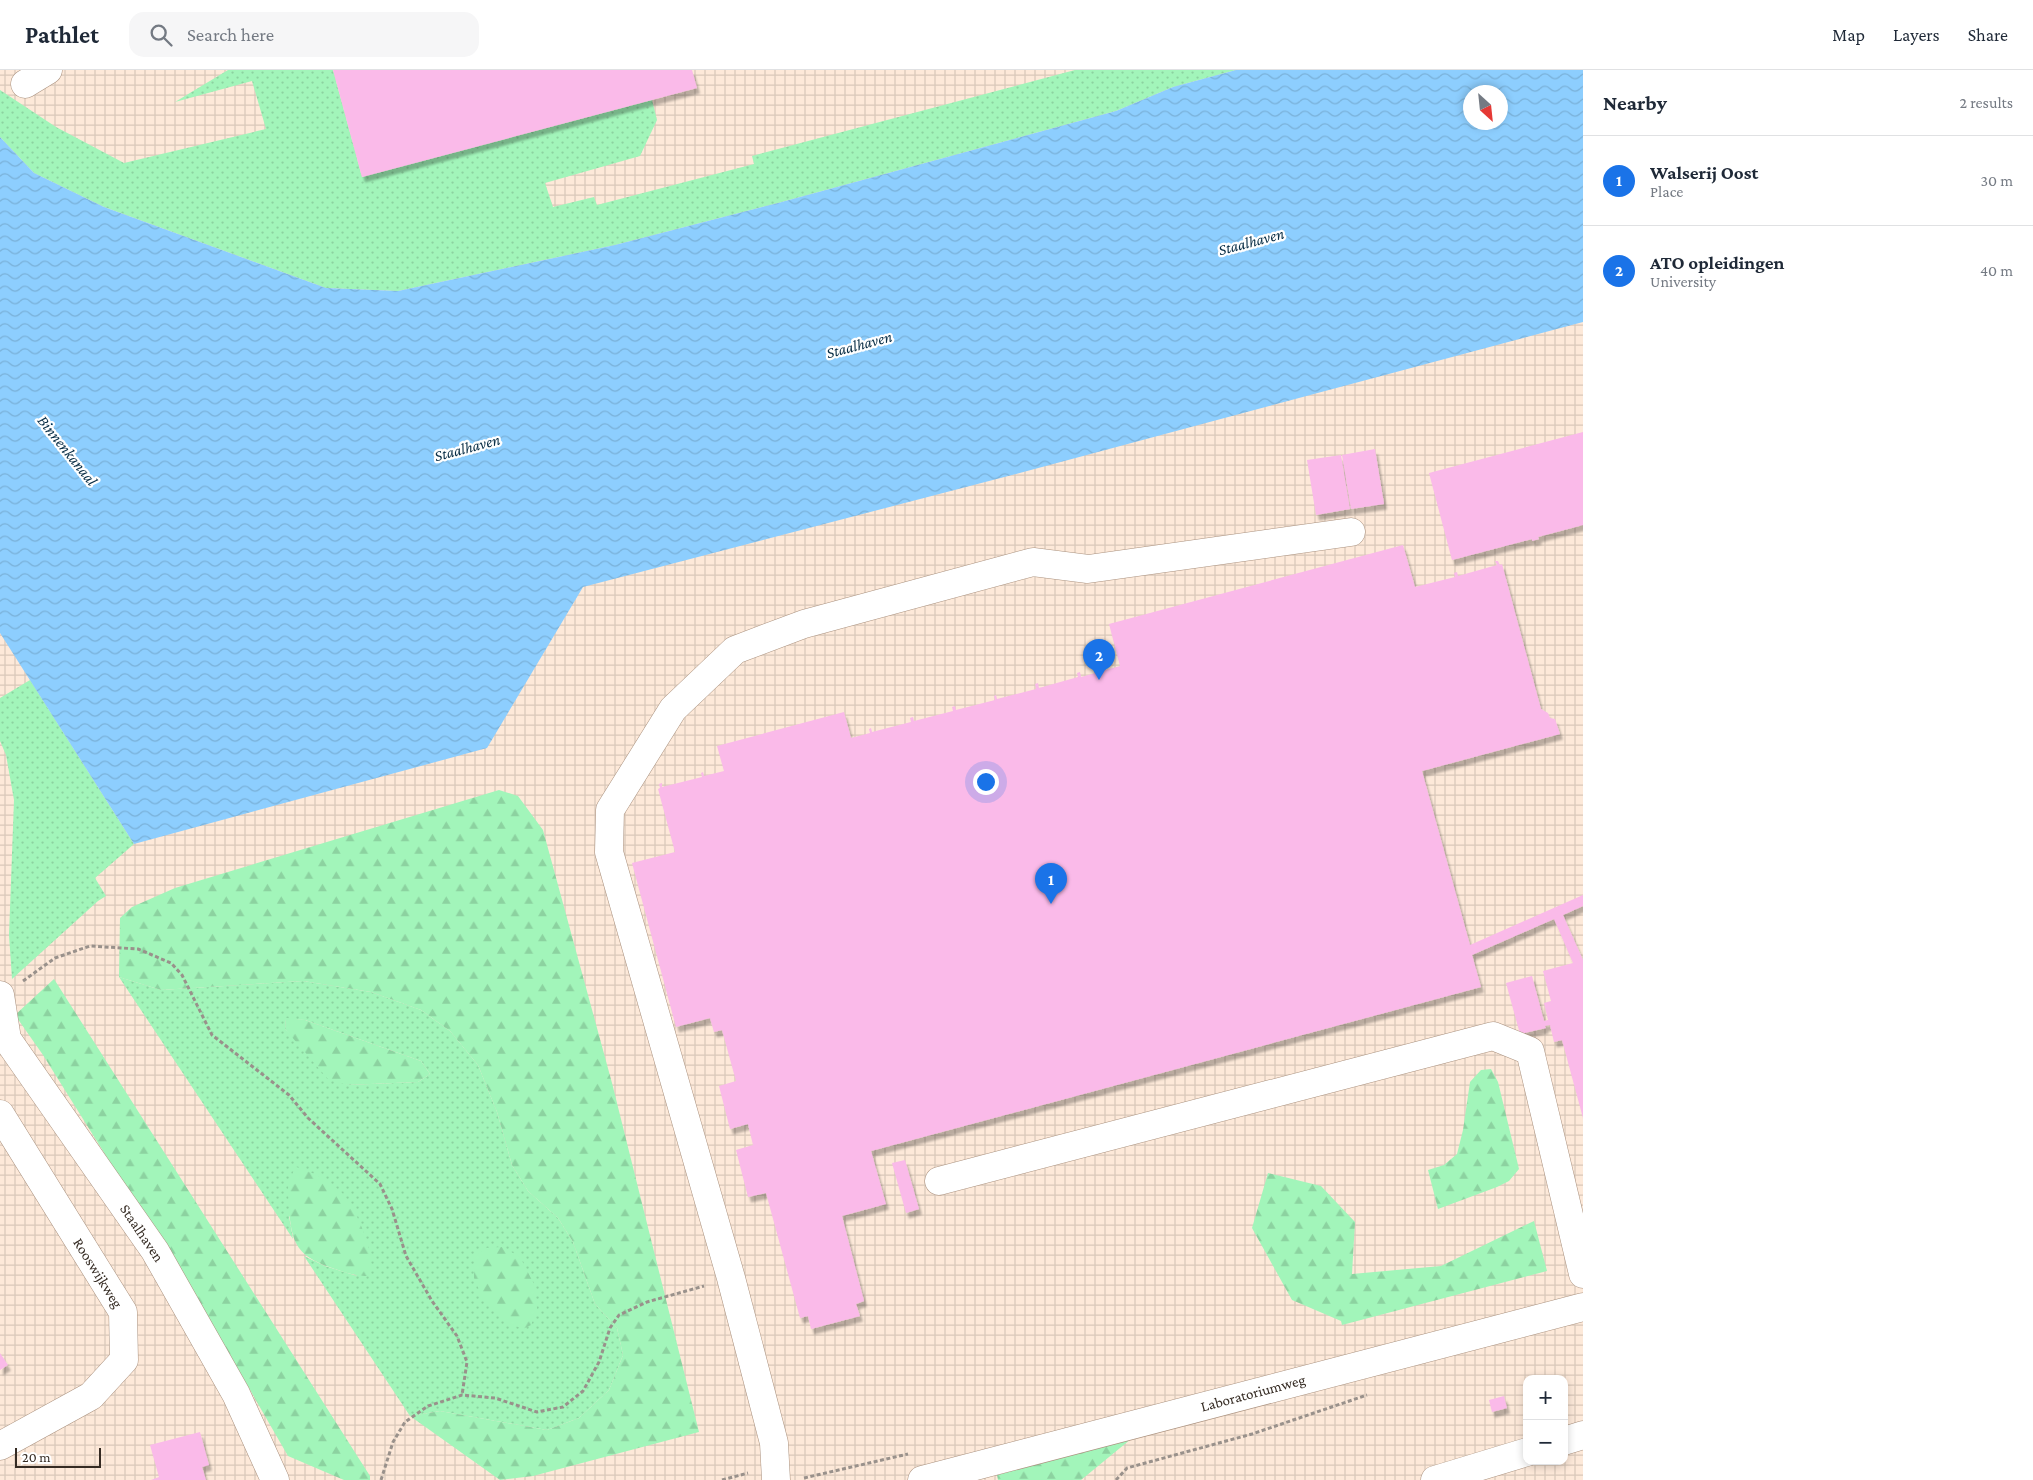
<!DOCTYPE html>
<meta charset="utf-8">
<style>
body{margin:0;font-family:"Crimson Pro",serif;background:#f6f6f7;color:#1f2937}
.controls{position:absolute;right:15px;bottom:15px;display:grid;overflow:hidden;border-radius:10px;box-shadow:0 2px 8px #0003}
.controls button{width:45px;height:45px;display:grid;place-items:center;padding:0;border:0;border-bottom:1px solid #e0e1e3;background:#fff;color:#1f2937;font:25px sans-serif}
.compass{position:absolute;left:1463px;top:15px;width:45px;height:45px;border-radius:50%;background:#fff;box-shadow:0 2px 8px #0003;rotate:153deg}
.scale{position:absolute;left:15px;bottom:12px;width:86px;box-sizing:border-box;padding-left:5px;border:2px solid #352b23;border-top:0;font-size:14px;line-height:18px;white-space:nowrap;color:#352b23;-webkit-text-stroke:4px #fff;paint-order:stroke}
.you{position:absolute;left:985px;top:711px;width:18px;height:18px;margin:-12px;border:4px solid #fff;border-radius:50%;background:#1a73e8;box-shadow:0 0 0 8px #1a73e833}
.badge{display:grid;place-items:center;width:32px;height:32px;border-radius:50%;background:#1a73e8;color:#fff;font-size:16px;font-weight:700}
.pin{position:absolute;translate:-50% -41px;filter:drop-shadow(0 1px 2px #0008)}
.pin::after{content:'';position:absolute;top:26px;width:18px;height:15px;background:inherit;clip-path:polygon(0 0,100% 0,50% 100%)}
.list{margin:0;padding:0;list-style:none}
h2{display:flex;justify-content:space-between;align-items:center;height:65px;margin:0;padding:0 20px;font-size:21px}
h2 small{font-size:16px;font-weight:400;color:#747a83}
.list li{display:grid;grid-template-columns:32px 1fr auto;gap:15px;align-items:center;box-sizing:border-box;height:90px;padding:0 20px;border-top:1px solid #e0e1e3}
.list b{display:block;font-size:19px;white-space:nowrap}
.list p{margin:0;font-size:16px;white-space:nowrap;color:#747a83}
.list em{font-size:16px;font-style:normal;color:#747a83}
.icon{flex:none;width:28px;height:28px;fill:none;stroke:currentColor;stroke-width:2;stroke-linecap:round;stroke-linejoin:round}
.map{position:relative;flex:none;width:1583px;height:1410px;overflow:hidden}
header{display:flex;align-items:center;gap:30px;box-sizing:border-box;height:70px;padding:0 25px;background:#fff;border-bottom:1px solid #e0e1e3}
header strong{font-size:24px}
nav{display:flex;gap:28px;margin-inline-start:auto;font-size:18px}
.search{width:350px;height:45px;background:#f6f6f7;display:flex;align-items:center;gap:12px;box-sizing:border-box;padding:0 18px;border-radius:15px;color:#747a83;font-size:19px}
main{display:flex}
aside{flex:1;background:#fff}
.map>svg:first-child{display:block}
.industrial{fill:url(#industrial-grid);fill-rule:evenodd}
.grass{fill:url(#grass-dots);fill-rule:evenodd}
.forest{fill:url(#forest-firs)}
.water{fill:url(#water-waves);fill-rule:evenodd}
.building{fill:#fabae9;filter:url(#shadow)}
.lines{fill:none;stroke-linecap:round;stroke-linejoin:round}
.minor-casing{stroke:#ab927f;stroke-width:29}
.path{stroke:#99918b;stroke-width:3;stroke-dasharray:4 2.5;stroke-linecap:butt}
.minor{stroke:#fff;stroke-width:28}
.labels{text-anchor:middle;stroke-width:4.5;stroke-linejoin:round;paint-order:stroke}
.street-label{font-size:15px;fill:#352b23;stroke:#fff}
.water-label{font-size:16px;font-style:italic;fill:#082d45;stroke:#fff}
</style>
<header>
<strong>Pathlet</strong>
<div class="search"><svg class="icon" aria-label="search" viewBox="0 0 24 24"><circle cx="10" cy="10" r="6"/><path d="M15 15l6 6"/></svg>Search here</div>
<nav><a>Map</a><a>Layers</a><a>Share</a></nav>
</header>
<main>
<div class="map">
<svg width="1583" height="1410" viewBox="0 0 1583 1410">
<defs>
<pattern id="industrial-grid" width="8" height="8" patternUnits="userSpaceOnUse" patternTransform="scale(1.25)"><rect width="8" height="8" fill="#fde9d9"/><path d="M0 4h8M4 0v8" fill="none" stroke="#d9c8ba"/></pattern>
<pattern id="grass-dots" width="8" height="8" patternUnits="userSpaceOnUse" patternTransform="scale(1.25)"><rect width="8" height="8" fill="#a2f5ba"/><path d="M2 2h.1M6 6h.1" fill="none" stroke="#8cd2a0" stroke-width="1.8" stroke-linecap="round"/></pattern>
<pattern id="forest-firs" width="22" height="20" patternUnits="userSpaceOnUse" patternTransform="scale(1.25)"><rect width="22" height="20" fill="#a2f5ba"/><path d="M5 1l3.5 6h-7zM16 11l3.5 6h-7z" fill="#8cd2a0"/></pattern>
<pattern id="water-waves" width="16" height="10" patternUnits="userSpaceOnUse" patternTransform="scale(1.25)"><rect width="16" height="10" fill="#8dcefe"/><path d="M0 5q4-4 8 0t8 0" fill="none" stroke="#7ab1d9"/></pattern>
<filter id="shadow"><feDropShadow dx="3" dy="5.5" stdDeviation="1" flood-color="#0004"/></filter>
</defs>
<rect width="100%" height="100%" fill="#fcf6f2"/>
<path class="industrial" d="M0 0H1583V1410H0ZM1470 22H1500V52H1470ZM1527 1309H1564V1391H1527Z"/>
<path class="grass" d="M228 0H333L362 107 652 30 657 50 640 86 545 113 553 137 594 127 597 135 754 94 752 86 1075 0H1236L1173 17 1116 41 778 133 615 175 398 221 326 218 104 137 34 103 0 67V20L56 57 124 93 266 59 252 11 175 32Z
M30 610 134 774 95 808 106 826 98 831 12 909 9 865 14 730 6 685 0 671V628Z
M119 907 161 920 303 911 371 922 421 940 450 961 478 995 497 1042 512 1095 528 1121 558 1148 573 1172 595 1234 617 1258 623 1285 609 1320 579 1348 547 1360 440 1341 410 1346 304 1186 325 1196 357 1206 289 1146 293 1169ZM286 949 305 950 421 991 430 1004 418 1012 347 1015 285 959Z"/>
<path class="forest" d="M499 720 518 726 543 760 612 1013 699 1362 533 1406 500 1410 410 1346 440 1341 547 1360 579 1348 609 1320 623 1285 617 1258 595 1234 573 1172 558 1148 528 1121 512 1095 497 1042 478 995 450 961 421 940 371 922 303 911 161 920 119 907 120 848 132 837 175 818Z
M54 909 370 1406V1410H344L288 1386 223 1273 43 985 15 945Z
M286 948 305 950 421 991 430 1004 418 1012 347 1015 328 1009 285 959Z
M1491 999 1498 1012 1519 1099 1509 1111 1497 1117 1438 1139 1428 1100 1444 1095 1457 1084 1463 1060 1470 1012 1481 1000Z
M296 1097C311 1101 327 1110 340 1121 354 1133 379 1189 369 1206 356 1206 346 1203 335 1199 298 1187 291 1175 289 1137 288 1118 286 1114 296 1097Z
M1268 1103 1321 1116 1355 1152 1352 1204 1441 1196 1534 1151 1547 1201 1342 1255 1341 1251 1292 1230 1252 1158Z
M502 1177 520 1187 535 1216 537 1239 531 1255 523 1259 502 1250 482 1226 474 1208V1188L485 1178Z
M1131 1369 1081 1410H998L997 1405Z"/>
<path class="water" d="M1236 0H1583V252L1012 405 583 517 487 678 134 774 0 563V67L34 103 104 137 326 218 398 221 615 175 778 133 1116 41 1173 17ZM1470 22H1500V52H1470Z"/>
<path class="building" d="M333 0H692L697 18 362 107Z
M1583 362V455L1538 467 1539 469 1532 471V469L1452 490 1429 403Z
M1375 379 1384 434 1351 439 1342 385Z
M1341 385 1350 439 1316 445 1307 390Z
M1403 475 1415 517 1455 507 1454 503 1457 502 1458 506 1497 495 1495 491H1498L1500 495 1502 494 1541 639 1548 643 1550 648 1555 649 1560 664 1422 701 1470 875 1583 825V836L1563 845 1583 890V1048L1562 970 1554 972 1550 955 1545 956 1546 958 1520 964 1506 913 1532 906 1544 951 1548 950 1544 933 1551 931 1543 901 1573 893 1554 849 1472 885 1481 917 871 1081 886 1134 842 1146 864 1231 856 1234 860 1246 811 1259 808 1246 800 1248 766 1123 748 1127 736 1080 753 1075 748 1054 730 1059 719 1016 736 1011 722 960 714 962 710 948 676 957 632 793 675 782 658 719 660 718 659 714 662 713V717L702 707 701 703 703 702 704 706 724 701 717 676 844 642 851 668 870 663 869 659 871 658 872 662 911 652 910 648 913 647 914 651 953 641 952 637 955 636 956 640 995 630 994 626 996 625 997 629 1036 619 1035 614 1038 613 1039 618 1078 607 1077 603 1080 602 1081 607 1120 596 1109 554Z
M905 1090 919 1139 906 1143 892 1093Z
M0 1283 8 1295 0 1300Z
M1504 1326 1507 1338 1492 1342 1489 1330Z
M200 1362 209 1395 202 1397 206 1410H151L159 1407 150 1375Z"/>
<g class="lines">
<defs>
<path id="minor" d="M25 14 48 0
M0 925 7 969 155 1181 236 1324 275 1410
M0 1044 123 1242 124 1290 91 1326 0 1376
M939 1111 1493 966 1530 981 1583 1204
M1564 1371 1583 1365
M776 1410 774 1373 731 1208 609 782 610 740 673 639 735 580 804 554 1033 492 1088 499 1351 462
M922 1410 1583 1237
M1435 1410 1527 1382"/>
</defs>
<use href="#minor" class="minor-casing"/>
<path class="path" d="M23 911 55 888 90 876 138 879 171 893 182 905 212 965 289 1025 308 1048 380 1114 392 1139 406 1186 432 1231 457 1266 467 1292 462 1325
M804 1408 908 1384
M381 1410 393 1372 405 1352 428 1336 462 1325 495 1328 537 1342 563 1337 583 1321 599 1292 610 1258 619 1245 647 1232 704 1216
M722 1410 748 1403
M1116 1410 1127 1398 1252 1364 1367 1325"/>
<use href="#minor" class="minor"/>
</g>
<g class="labels">
<g class="street-label">
<text transform="translate(142 1163) rotate(56)" y="5">Staalhaven</text>
<text transform="translate(98 1203) rotate(58)" y="5">Rooswijkweg</text>
<text transform="translate(1253 1323) rotate(-15)" y="5">Laboratoriumweg</text>
</g>
<g class="water-label">
<text transform="translate(1251 171) rotate(-15)" y="6">Staalhaven</text>
<text transform="translate(859 274) rotate(-15)" y="6">Staalhaven</text>
<text transform="translate(467 377) rotate(-15)" y="6">Staalhaven</text>
<text transform="translate(68 380) rotate(51)" y="6">Binnenkanaal</text>
</g>
</g>
</svg>
<div class="controls">
<button>+</button>
<button>−</button>
</div>
<svg class="compass" viewBox="-18 -18 36 36"><path d="M0-13l5 13h-10z" fill="#e53935"/><path d="M0 13l5-13h-10z" fill="#747a83"/></svg>
<div class="scale">20 m</div>
<div class="you"></div>
<div class="pin badge" style="left:1051px;top:834px">1</div>
<div class="pin badge" style="left:1099px;top:610px">2</div>
</div>
<aside>
<h2>Nearby<small>2 results</small></h2>
<ul class="list">
<li><span class="badge">1</span><div><b>Walserij Oost</b><p>Place</p></div><em>30 m</em></li>
<li><span class="badge">2</span><div><b>ATO opleidingen</b><p>University</p></div><em>40 m</em></li>
</ul>
</aside>
</main>
